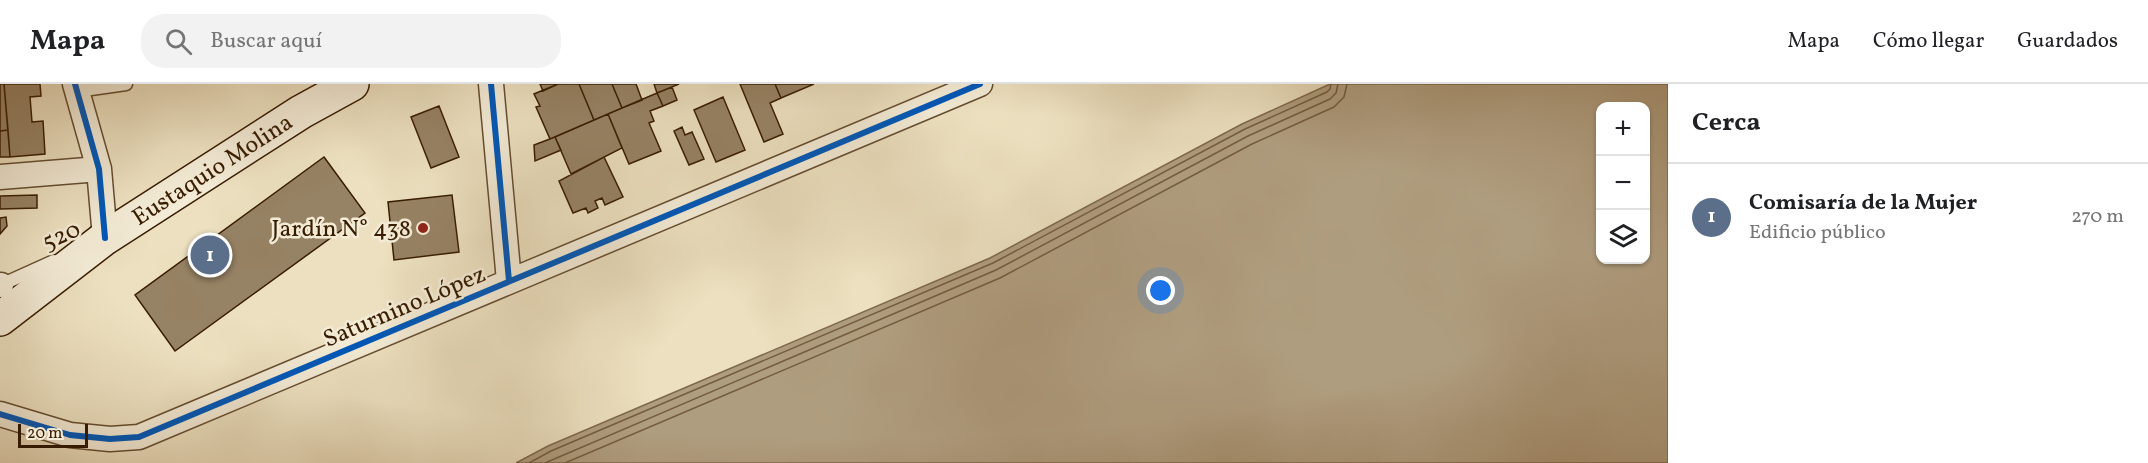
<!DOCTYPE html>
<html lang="es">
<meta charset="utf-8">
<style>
body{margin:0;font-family:Vollkorn,serif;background:#f2f2f2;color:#202124}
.controls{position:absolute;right:18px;top:18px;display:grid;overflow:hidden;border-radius:12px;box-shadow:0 2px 4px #0004}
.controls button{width:54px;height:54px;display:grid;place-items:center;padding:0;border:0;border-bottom:2px solid #e0e0e0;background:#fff;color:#202124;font:30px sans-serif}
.scale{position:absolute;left:18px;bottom:15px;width:70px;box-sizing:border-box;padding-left:6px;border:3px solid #381c00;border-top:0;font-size:16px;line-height:21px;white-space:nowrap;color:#381c00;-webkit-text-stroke:4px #f3ebd6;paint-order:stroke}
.you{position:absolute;left:1161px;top:207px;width:21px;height:21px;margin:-15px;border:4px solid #fff;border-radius:50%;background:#1a73e8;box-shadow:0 0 0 9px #1a73e833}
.badge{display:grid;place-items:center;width:39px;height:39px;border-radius:50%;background:#8f2418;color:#fff;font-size:20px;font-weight:700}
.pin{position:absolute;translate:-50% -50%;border:3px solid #fff;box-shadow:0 2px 6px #0006}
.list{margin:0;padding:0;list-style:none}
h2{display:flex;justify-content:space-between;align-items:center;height:78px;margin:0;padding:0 24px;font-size:26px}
h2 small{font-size:20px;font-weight:400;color:#757577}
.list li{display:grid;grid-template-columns:39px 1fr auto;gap:18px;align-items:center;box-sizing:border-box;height:108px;padding:0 24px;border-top:2px solid #e0e0e0}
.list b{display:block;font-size:22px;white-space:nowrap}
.list p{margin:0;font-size:20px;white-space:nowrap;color:#757577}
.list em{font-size:20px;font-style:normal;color:#757577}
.icon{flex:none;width:33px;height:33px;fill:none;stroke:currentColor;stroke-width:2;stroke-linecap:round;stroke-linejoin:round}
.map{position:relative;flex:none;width:1668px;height:379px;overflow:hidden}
header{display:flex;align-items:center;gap:36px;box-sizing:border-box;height:84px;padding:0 30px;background:#fff;border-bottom:2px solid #e0e0e0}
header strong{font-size:28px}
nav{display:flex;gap:33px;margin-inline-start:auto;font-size:21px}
.search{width:420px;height:54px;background:#f2f2f2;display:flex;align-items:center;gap:15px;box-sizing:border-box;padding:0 21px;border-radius:24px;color:#757577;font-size:22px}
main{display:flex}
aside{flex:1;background:#fff}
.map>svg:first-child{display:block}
.water{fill:#af9d7f;stroke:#7f694c;stroke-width:1.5;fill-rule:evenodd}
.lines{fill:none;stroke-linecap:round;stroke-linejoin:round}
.shore{stroke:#745c40;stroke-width:1.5}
.building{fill:#968264;stroke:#381c00;stroke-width:1.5}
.lane-casing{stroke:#654d30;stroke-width:15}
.street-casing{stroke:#654d30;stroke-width:27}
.secondary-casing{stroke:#381c00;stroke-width:36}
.lane{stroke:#f3ebd6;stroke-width:12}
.street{stroke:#f3ebd6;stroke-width:24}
.secondary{stroke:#f3ebd6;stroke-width:33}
.cycleway-casing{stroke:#f3ebd6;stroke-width:10}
.cycleway{stroke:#0057b8;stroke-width:6}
.poi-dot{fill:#8f2418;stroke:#f3ebd6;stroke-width:2}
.labels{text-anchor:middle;stroke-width:5;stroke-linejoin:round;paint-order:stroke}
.street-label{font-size:24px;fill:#381c00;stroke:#f3ebd6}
.poi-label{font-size:24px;fill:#381c00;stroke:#f3ebd6;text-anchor:end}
</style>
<header>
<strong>Mapa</strong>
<div class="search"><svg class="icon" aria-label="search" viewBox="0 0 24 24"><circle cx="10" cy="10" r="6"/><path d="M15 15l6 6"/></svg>Buscar aquí</div>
<nav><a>Mapa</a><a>Cómo llegar</a><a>Guardados</a></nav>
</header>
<main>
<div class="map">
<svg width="1668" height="379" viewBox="0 0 1668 379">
<rect width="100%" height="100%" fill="#ece0c0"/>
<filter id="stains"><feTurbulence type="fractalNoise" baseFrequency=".00333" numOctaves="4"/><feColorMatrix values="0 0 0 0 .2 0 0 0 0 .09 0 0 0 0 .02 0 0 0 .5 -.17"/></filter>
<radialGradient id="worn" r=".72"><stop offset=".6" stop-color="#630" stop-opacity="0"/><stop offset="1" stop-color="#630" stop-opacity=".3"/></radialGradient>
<path class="water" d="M1330 0H1668V379H516L548 362 990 174 1242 40ZM1600 22H1646V176H1600Z"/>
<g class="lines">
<path class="shore" d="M529 379 551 367 993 179 1245 45 1327 8 1330 5 1331 0
M545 379 996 186 1248 52 1330 15 1336 9 1338 0
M565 379 1000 194 1252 60 1334 23 1344 13 1347 0"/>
</g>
<path class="building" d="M0 0H4L8 46 0 47Z
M4 0H40L41 12 30 13 32 38 43 37 45 70 10 73Z
M540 0H558L543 7Z
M558 0H579L594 36 550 55 536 23 540 22 534 10Z
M579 0H612L622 24 594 36Z
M612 0H636L642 16 622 24Z
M654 0H679L657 9Z
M740 0H775L781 14 770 19 783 50 764 58Z
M775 0H814L781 14Z
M672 3 677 16 663 22 657 9Z
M657 9 663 22 650 27 654 37 649 39 661 67 629 80 608 30Z
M723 13 745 66 716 78 694 26Z
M439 22 459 73 431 84 411 33Z
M608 30 622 64 571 90 555 53Z
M682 43 685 51 692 48 704 75 689 81 674 47Z
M8 46 10 73H0V47Z
M555 53 561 66 535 77 534 61Z
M324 73 365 129 175 267 135 211Z
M604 73 623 113 605 121 602 114 595 117 598 124 588 129 586 124 573 129 559 97Z
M37 111V124L0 125V112Z
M452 111 459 168 394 176 388 118Z
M6 133 7 142 0 150V134Z"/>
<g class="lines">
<defs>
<path id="lane" d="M77 7 126 0
M1 201 54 177"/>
<path id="street" d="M75 0 99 85 105 154
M491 0 509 197
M0 93 99 85
M0 201H1
M0 330 70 351 110 355 139 353 980 0"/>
<g id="secondary">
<path id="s1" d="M0 235 105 154 301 28 352 0"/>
</g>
</defs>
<use href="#lane" class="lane-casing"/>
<use href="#street" class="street-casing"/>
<use href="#secondary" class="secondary-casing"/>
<use href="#lane" class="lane"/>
<use href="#street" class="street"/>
<use href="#secondary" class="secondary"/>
<defs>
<path id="cycleway" d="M75 0 99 85 105 154
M491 0 509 197
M0 330 70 351 110 355 139 353 980 0"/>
</defs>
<use href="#cycleway" class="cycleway-casing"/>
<use href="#cycleway" class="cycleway"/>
</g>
<circle class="poi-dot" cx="423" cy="144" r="6"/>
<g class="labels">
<g class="street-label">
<text dy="8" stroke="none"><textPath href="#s1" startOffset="260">Eustaquio Molina</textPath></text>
<text transform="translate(61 151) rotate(-24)" y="8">520</text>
<text transform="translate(404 222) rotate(-23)" y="8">Saturnino López</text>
</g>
<g class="poi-label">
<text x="411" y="152">Jardín N° 438</text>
</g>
</g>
<rect width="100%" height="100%" filter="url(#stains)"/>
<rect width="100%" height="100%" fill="url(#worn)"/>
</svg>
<div class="controls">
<button>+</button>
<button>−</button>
<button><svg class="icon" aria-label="layers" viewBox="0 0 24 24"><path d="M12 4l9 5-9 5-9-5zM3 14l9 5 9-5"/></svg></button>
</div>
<div class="scale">20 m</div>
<div class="you"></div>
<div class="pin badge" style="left:210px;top:171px;background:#5c6f8a">1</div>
</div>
<aside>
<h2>Cerca<small></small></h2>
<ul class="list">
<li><span class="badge" style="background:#5c6f8a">1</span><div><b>Comisaría de la Mujer</b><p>Edificio público</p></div><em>270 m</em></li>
</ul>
</aside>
</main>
